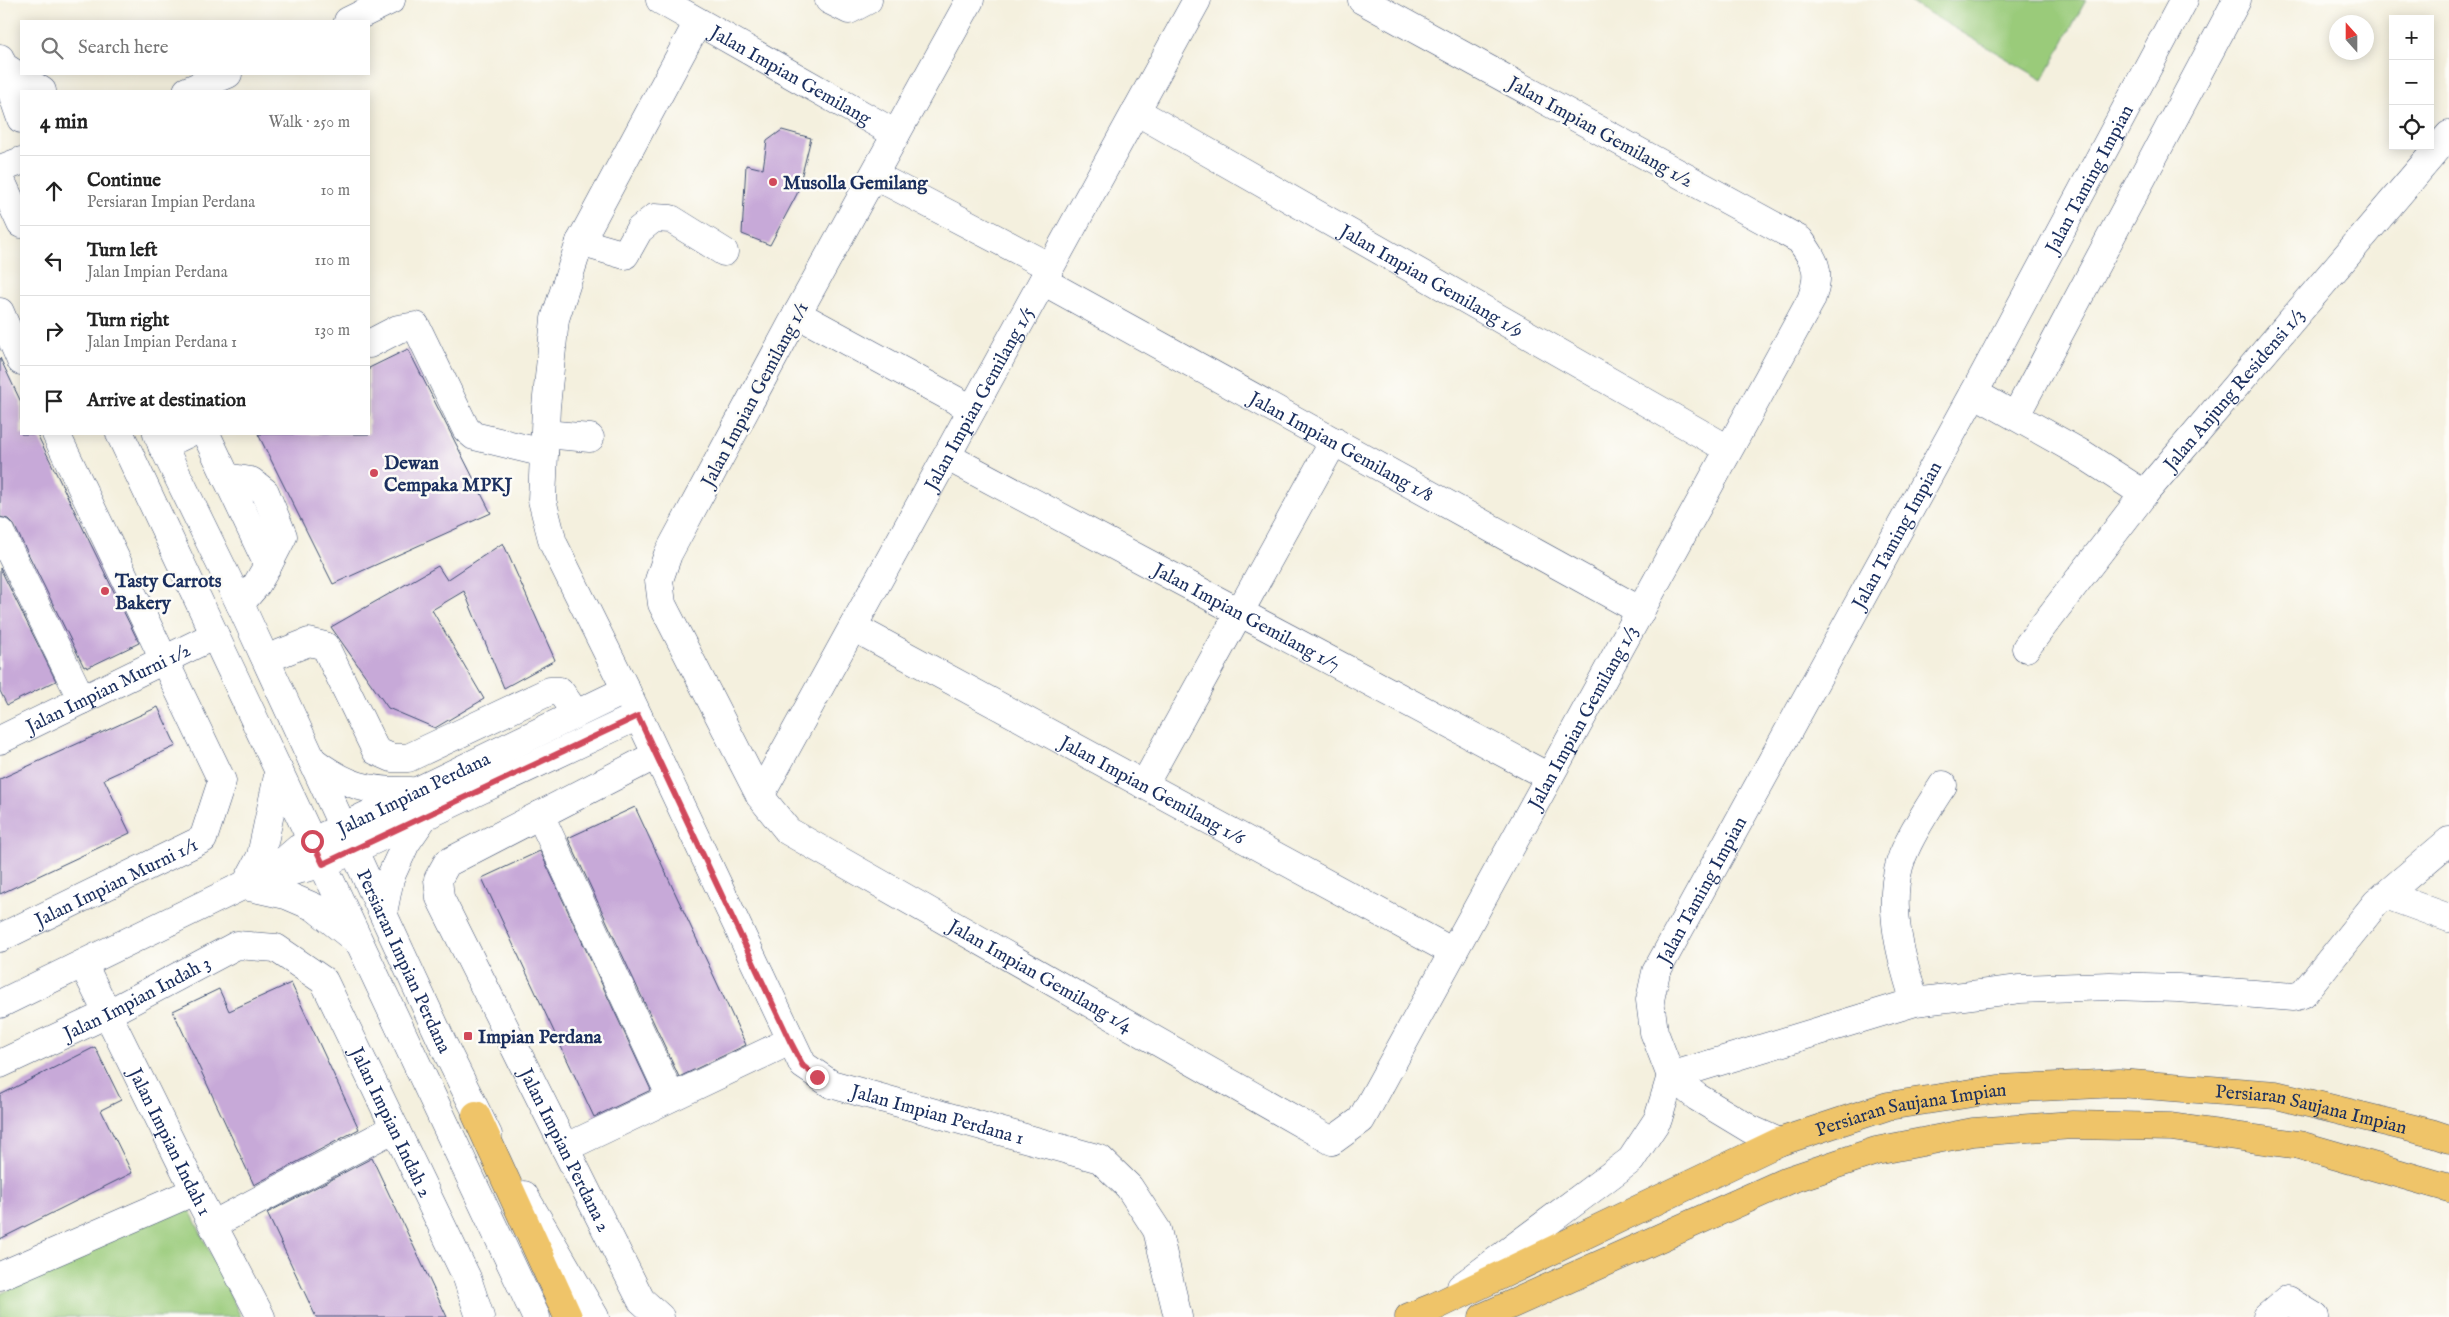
<!DOCTYPE html>
<meta charset="utf-8">
<style>
body{margin:0;font-family:"IM FELL English",serif;background:#f2f2f2;color:#222}
.controls{position:absolute;right:15px;top:15px;display:grid;overflow:hidden;border-radius:0px;box-shadow:0 2px 12px #0003}
.controls button{width:45px;height:45px;display:grid;place-items:center;padding:0;border:0;border-bottom:1px solid #e0e0e0;background:#fff;color:#222;font:25px sans-serif}
.compass{position:absolute;left:2329px;top:15px;width:45px;height:45px;border-radius:50%;background:#fff;box-shadow:0 2px 12px #0003;rotate:339deg}
.stop{position:absolute;width:15px;height:15px;margin:-11px;border:4px solid #d1495b;border-radius:50%;background:#fff}
.stop.end{background:#d1495b;border-color:#fff;box-shadow:0 1px 5px #0008}
.list{margin:0;padding:0;list-style:none}
h2{display:flex;justify-content:space-between;align-items:center;height:65px;margin:0;padding:0 20px;font-size:21px}
h2 small{font-size:16px;font-weight:400;color:#767676}
.list li{display:grid;grid-template-columns:32px 1fr auto;gap:15px;align-items:center;box-sizing:border-box;height:70px;padding:0 20px;border-top:1px solid #e0e0e0}
.list b{display:block;font-size:19px;white-space:nowrap}
.list p{margin:0;font-size:16px;white-space:nowrap;color:#767676}
.list em{font-size:16px;font-style:normal;color:#767676}
.icon{flex:none;width:28px;height:28px;fill:none;stroke:currentColor;stroke-width:2;stroke-linecap:round;stroke-linejoin:round}
.map{position:relative;flex:none;width:2449px;height:1317px;overflow:hidden}
.search{position:absolute;background:#fff;box-shadow:0 2px 12px #0003;left:20px;top:20px;width:350px;height:55px;display:flex;align-items:center;gap:12px;box-sizing:border-box;padding:0 18px;border-radius:0px;color:#767676;font-size:19px}
.panel{position:absolute;background:#fff;box-shadow:0 2px 12px #0003;left:20px;top:90px;width:350px;height:345px;border-radius:0px}
.map>svg:first-child{display:block}
.green{fill:#9acb7a;stroke:#5a7d6c}
.building{fill:#c7a9d8}
.lines{fill:none;stroke-linecap:round;stroke-linejoin:round}
.minor-casing{stroke:#3c4c71;stroke-width:29}
.highway-casing{stroke:#3c4c71;stroke-width:29}
.minor{stroke:#fff;stroke-width:28}
.highway{stroke:#efc469;stroke-width:28}
.route{stroke:#d1495b;stroke-width:6}
.poi-dot{fill:#d1495b;stroke:#fdfcf7;stroke-width:2}
.labels{text-anchor:middle;stroke-width:5;stroke-linejoin:round;paint-order:stroke}
.street-label{font-size:19px;fill:#1b2f5e;stroke:#fdfcf7}
.poi-label{font-size:19px;font-weight:bold;fill:#1b2f5e;stroke:#fdfcf7;text-anchor:start}
</style>
<div class="map">
<svg width="2449" height="1317" viewBox="0 0 2449 1317">
<rect width="100%" height="100%" fill="#fdfcf7"/>
<filter id="ink" filterUnits="userSpaceOnUse"><feTurbulence type="fractalNoise" baseFrequency=".02" numOctaves="2"/><feDisplacementMap in="SourceGraphic" scale="10" xChannelSelector="R" yChannelSelector="G"/><feConvolveMatrix kernelMatrix="1 2 1 2 8 2 1 2 1" color-interpolation-filters="sRGB"/></filter>
<filter id="wash" filterUnits="userSpaceOnUse"><feTurbulence type="fractalNoise" baseFrequency=".0096" numOctaves="4" result="noise"/><feDisplacementMap in="SourceGraphic" scale="20" xChannelSelector="R" yChannelSelector="G"/><feGaussianBlur stdDeviation="1.12" result="paint"/><feColorMatrix in="noise" values="0 0 0 0 0 0 0 0 0 0 0 0 0 0 0 0 0 1.4 0 .05"/><feComposite in="paint" operator="in"/></filter>
<g filter="url(#wash)">
<rect width="100%" height="100%" fill="#f4f0de"/>
<path class="green" d="M1907 0H2086L2043 80Z
M186 1202 241 1317H0V1294Z"/>
<g id="blocks">
<path class="building" d="M782 130 811 138 797 194 770 245 742 234 746 165 763 169 767 141Z
M408 349 491 513 333 584 258 434H369V368Z
M0 358 21 402V434H37L139 643 87 668 86 666 84 667 14 525 8 519 0 517Z
M503 543 555 660 504 688 464 591 432 610 484 699 435 728 388 708 331 627 438 566 447 580Z
M0 568 56 681 7 705 0 691Z
M158 707 176 746 104 779 130 833 0 894V779Z
M635 807 746 1045 679 1077 568 838Z
M540 851 651 1090 594 1117 482 878Z
M291 983 359 1129 254 1185 173 1011 219 989 229 1011Z
M95 1047 121 1100 101 1110 132 1173 0 1239V1095Z
M372 1158 447 1317H316L267 1213Z"/>
</g>
</g>
<g filter="url(#ink)">
<use href="#blocks" fill-opacity="0" stroke="#3c4c71" stroke-width="1"/>
<g class="lines">
<defs>
<g id="minor">
<path id="s1" d="M660 0 896 134"/>
<path d="M829 0 849 10 868 0"/>
<path id="s2" d="M970 0 797 314 668 554 659 580 662 604 760 796 788 831 1332 1141 1361 1120 1811 300C1821 272 1817 264 1800 240L1362 0"/>
<path d="M348 21 391 0"/>
<path id="s3" d="M698 22 580 242 555 319 546 407 542 500 553 543 626 690 803 1065 831 1084 1100 1159 1129 1187 1157 1230 1178 1317"/>
<path d="M0 58 21 119"/>
<path d="M3 66 42 91"/>
<path d="M187 91 228 74"/>
<path id="s4" d="M1136 111 1728 449"/>
<path d="M0 169 21 161"/>
<path d="M874 175 1050 267"/>
<path d="M0 178 21 224"/>
<path d="M580 242 625 255 639 230 654 218 671 219 724 252"/>
<path id="s5" d="M1043 281 1641 611"/>
<path d="M0 312 21 361"/>
<path d="M797 314 972 409"/>
<path d="M369 344 398 329 416 326 466 429 474 436 544 453"/>
<path d="M1974 393 2084 455 2144 494"/>
<path d="M2016 415 2237 0"/>
<path d="M120 434 536 1317"/>
<path id="s6" d="M157 434 240 604 444 1046 488 1135"/>
<path d="M206 434 268 565 257 584 240 604"/>
<path d="M545 434 590 438"/>
<path d="M162 446 187 434"/>
<path id="s7" d="M946 456 1549 777"/>
<path d="M226 477 251 481 265 492 283 536 268 565"/>
<path d="M0 532 82 700"/>
<path id="s8" d="M853 627 1453 952"/>
<path id="s9" d="M2026 648 2144 494 2449 135"/>
<path d="M266 659 309 642 325 646 376 751 392 758H408L550 691H560L576 714"/>
<path id="s10" d="M0 740 215 635"/>
<path id="s11" d="M656 755 447 863 438 879 440 898 641 1300 660 1317"/>
<path d="M312 760C346 786 368 792 410 791"/>
<path d="M1144 785 1334 441"/>
<path id="s12" d="M760 796 1197 0"/>
<path d="M540 815 671 1097"/>
<path d="M271 872 292 871 323 864 638 716"/>
<path d="M245 886 286 895 314 907 357 941"/>
<path d="M245 886 261 856 279 771"/>
<path d="M2386 895 2449 918"/>
<path d="M383 913 390 878 406 843 424 817"/>
<path id="s13" d="M0 938 203 839 222 781 56 434"/>
<path id="s14" d="M83 964 195 1191 261 1317"/>
<path d="M1915 1002C1900 956 1883 894 1906 848 1916 826 1930 805 1943 785"/>
<path id="s15" d="M0 1004 271 872 299 848 626 690"/>
<path id="s16" d="M0 1064 107 1014 237 945 276 948 324 981 467 1278 480 1317"/>
<path d="M1671 1076 1915 1002 2020 989 2110 986 2178 988 2294 997 2303 994 2376 903 2449 841"/>
<path id="s17" d="M1779 1142 1750 1129 1697 1097 1671 1076 1654 1032 1650 1000 1656 972 1974 393 2184 0"/>
<path d="M565 1148 790 1041"/>
<path d="M524 1195 595 1317"/>
<path d="M214 1224 395 1128"/>
<path d="M0 1276 195 1191"/>
<path d="M1461 1287 1631 1160 1658 1119 1671 1076"/>
<path d="M2267 1317 2287 1300 2315 1317"/>
</g>
<g id="highway">
<path d="M476 1115 568 1317"/>
<path id="s18" d="M1409 1317 1434 1307 1779 1142 1888 1106 1998 1089 2119 1083 2276 1095 2431 1133 2449 1139"/>
<path d="M1483 1317 1789 1180 1876 1151 1973 1132 2073 1125 2171 1127 2299 1145 2449 1188"/>
</g>
</defs>
<use href="#minor" class="minor-casing"/>
<use href="#highway" class="highway-casing"/>
<use href="#minor" class="minor"/>
<use href="#highway" class="highway"/>
</g>
</g>
<g class="lines" filter="url(#ink)">
<path class="route" d="M312 841 323 864 638 716 790 1041 803 1066 817 1077"/>
</g>
<g class="poi-dot">
<circle cx="773" cy="182" r="5"/>
<circle cx="374" cy="473" r="5"/>
<circle cx="105" cy="591" r="5"/>
<rect x="463" y="1031" width="10" height="10" rx="2.5"/>
</g>
<g class="labels">
<g class="street-label">
<text dy="7" stroke="none"><textPath href="#s1" startOffset="151">Jalan Impian Gemilang</textPath></text>
<text transform="translate(1601 131) rotate(29)" y="7">Jalan Impian Gemilang 1/2</text>
<text dy="7" stroke="none"><textPath href="#s17" startOffset="1139">Jalan Taming Impian</textPath></text>
<text dy="7" stroke="none"><textPath href="#s4" startOffset="341">Jalan Impian Gemilang 1/9</textPath></text>
<text dy="7" stroke="none"><textPath href="#s9" startOffset="332">Jalan Anjung Residensi 1/3</textPath></text>
<text transform="translate(754 394) rotate(-62)" y="7">Jalan Impian Gemilang 1/1</text>
<text dy="7" stroke="none"><textPath href="#s12" startOffset="454">Jalan Impian Gemilang 1/5</textPath></text>
<text dy="7" stroke="none"><textPath href="#s5" startOffset="341">Jalan Impian Gemilang 1/8</textPath></text>
<text dy="7" stroke="none"><textPath href="#s17" startOffset="734">Jalan Taming Impian</textPath></text>
<text dy="7" stroke="none"><textPath href="#s7" startOffset="341">Jalan Impian Gemilang 1/7</textPath></text>
<text dy="7" stroke="none"><textPath href="#s10" startOffset="120">Jalan Impian Murni 1/2</textPath></text>
<text dy="7" stroke="none"><textPath href="#s2" startOffset="2065">Jalan Impian Gemilang 1/3</textPath></text>
<text dy="7" stroke="none"><textPath href="#s8" startOffset="341">Jalan Impian Gemilang 1/6</textPath></text>
<text dy="7" stroke="none"><textPath href="#s15" startOffset="465">Jalan Impian Perdana</textPath></text>
<text dy="7" stroke="none"><textPath href="#s13" startOffset="129">Jalan Impian Murni 1/1</textPath></text>
<text dy="7" stroke="none"><textPath href="#s17" startOffset="329">Jalan Taming Impian</textPath></text>
<text dy="7" stroke="none"><textPath href="#s6" startOffset="582">Persiaran Impian Perdana</textPath></text>
<text dy="7" stroke="none"><textPath href="#s2" startOffset="1234">Jalan Impian Gemilang 1/4</textPath></text>
<text dy="7" stroke="none"><textPath href="#s16" startOffset="152">Jalan Impian Indah 3</textPath></text>
<text dy="7" stroke="none"><textPath href="#s18" startOffset="951">Persiaran Saujana Impian</textPath></text>
<text dy="7" stroke="none"><textPath href="#s18" startOffset="546">Persiaran Saujana Impian</textPath></text>
<text dy="7" stroke="none"><textPath href="#s3" startOffset="1280">Jalan Impian Perdana 1</textPath></text>
<text dy="7" stroke="none"><textPath href="#s16" startOffset="519">Jalan Impian Indah 2</textPath></text>
<text dy="7" stroke="none"><textPath href="#s14" startOffset="198">Jalan Impian Indah 1</textPath></text>
<text dy="7" stroke="none"><textPath href="#s11" startOffset="554">Jalan Impian Perdana 2</textPath></text>
</g>
<g class="poi-label">
<text x="783" y="189">Musolla Gemilang</text>
<text x="384" y="469">Dewan<tspan x="384" dy="22">Cempaka MPKJ</tspan></text>
<text x="115" y="587">Tasty Carrots<tspan x="115" dy="22">Bakery</tspan></text>
<text x="478" y="1043">Impian Perdana</text>
</g>
</g>
</svg>
<div class="controls">
<button>+</button>
<button>−</button>
<button><svg class="icon" aria-label="locate" viewBox="0 0 24 24"><circle cx="12" cy="12" r="6"/><path d="M12 2v4M12 18v4M2 12h4M18 12h4"/></svg></button>
</div>
<svg class="compass" viewBox="-18 -18 36 36"><path d="M0-13l5 13h-10z" fill="#e53935"/><path d="M0 13l5-13h-10z" fill="#767676"/></svg>
<div class="stop" style="left:312px;top:841px"></div>
<div class="stop end" style="left:817px;top:1077px"></div>
<div class="search"><svg class="icon" aria-label="search" viewBox="0 0 24 24"><circle cx="10" cy="10" r="6"/><path d="M15 15l6 6"/></svg>Search here</div>
<section class="panel">
<h2>4 min<small>Walk · 250 m</small></h2>
<ul class="list">
<li><svg class="icon" aria-label="ahead" viewBox="0 0 24 24"><path d="M12 20V5M6 11l6-6 6 6"/></svg><div><b>Continue</b><p>Persiaran Impian Perdana</p></div><em>10 m</em></li>
<li><svg class="icon" aria-label="left" viewBox="0 0 24 24"><path d="M17 20v-9H6M10 6l-5 5 5 5"/></svg><div><b>Turn left</b><p>Jalan Impian Perdana</p></div><em>110 m</em></li>
<li><svg class="icon" aria-label="right" viewBox="0 0 24 24"><path d="M7 20v-9h11M14 6l5 5-5 5"/></svg><div><b>Turn right</b><p>Jalan Impian Perdana 1</p></div><em>130 m</em></li>
<li><svg class="icon" aria-label="arrive" viewBox="0 0 24 24"><path d="M6 21V4h12l-3 4 3 4H6"/></svg><div><b>Arrive at destination</b></div></li>
</ul>
</section>
</div>
